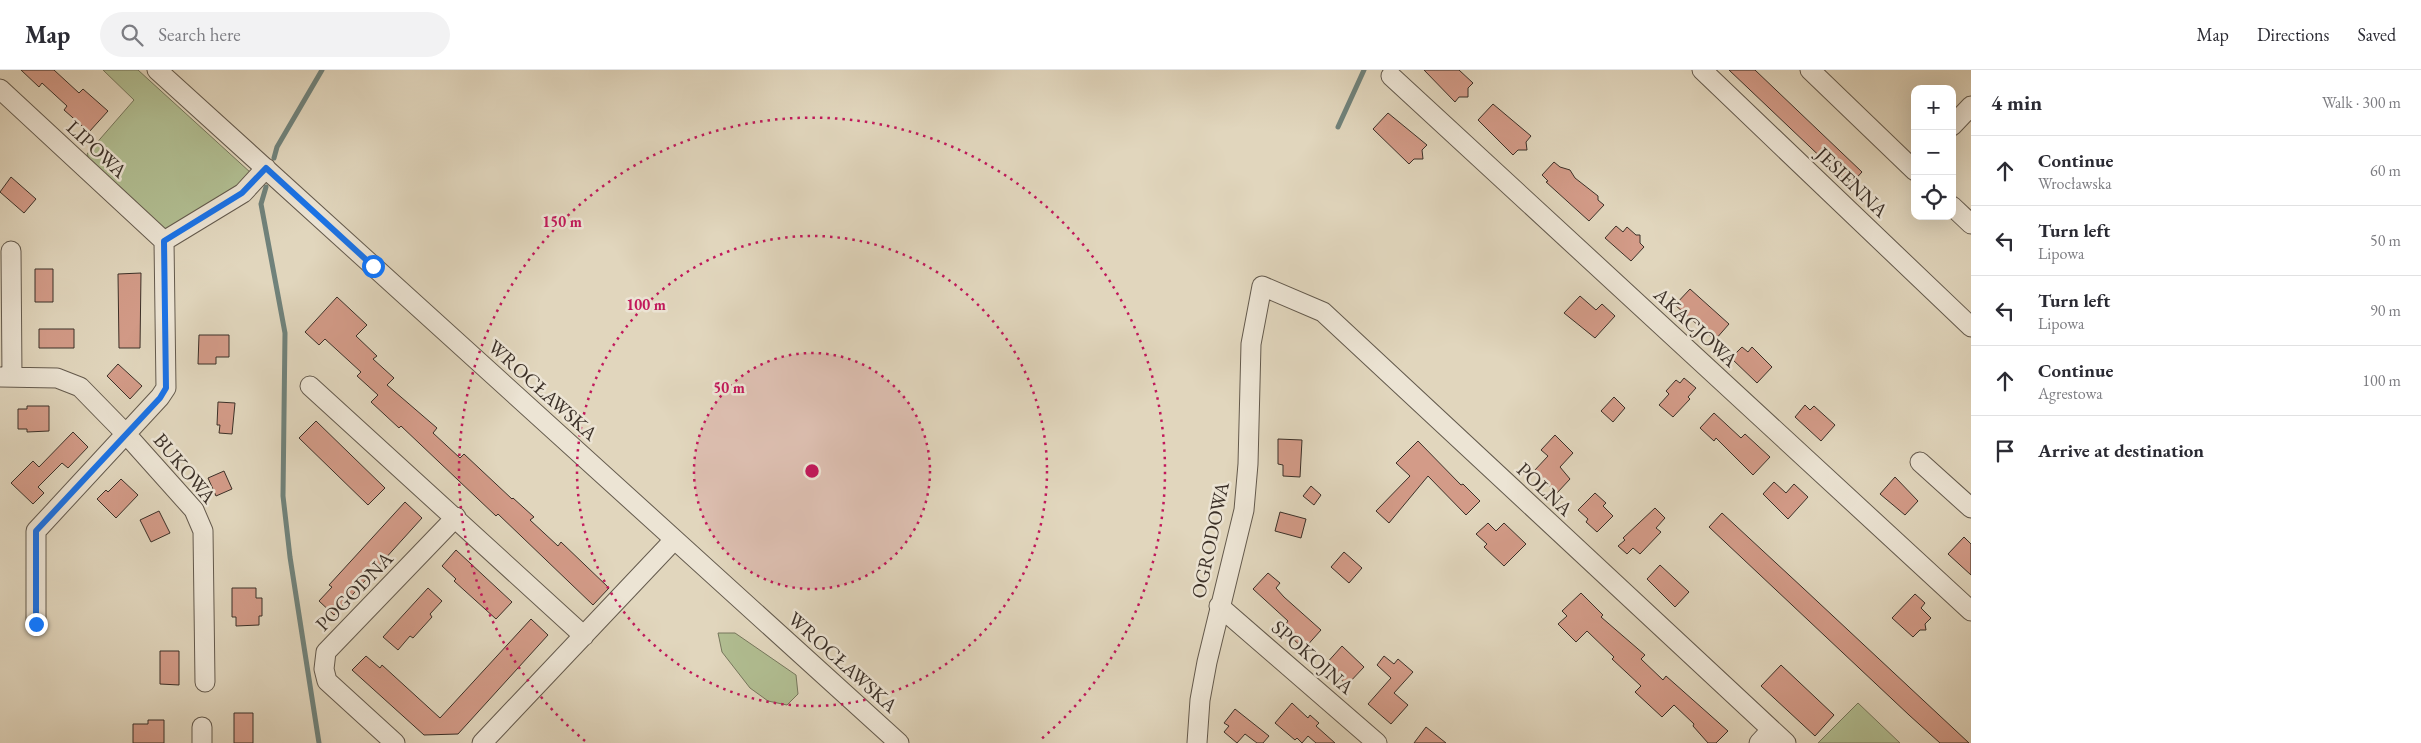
<!DOCTYPE html>
<meta charset="utf-8">
<style>
body{margin:0;font-family:"EB Garamond",serif;background:#f2f2f3;color:#2b2b33}
.controls{position:absolute;right:15px;top:15px;display:grid;overflow:hidden;border-radius:10px;box-shadow:0 5px 20px #0002}
.controls button{width:45px;height:45px;display:grid;place-items:center;padding:0;border:0;border-bottom:1px solid #e1e1e2;background:#fff;color:#2b2b33;font:25px sans-serif}
.stop{position:absolute;width:15px;height:15px;margin:-11px;border:4px solid #1a73e8;border-radius:50%;background:#fff}
.stop.end{background:#1a73e8;border-color:#fff;box-shadow:0 1px 5px #0008}
.list{margin:0;padding:0;list-style:none}
h2{display:flex;justify-content:space-between;align-items:center;height:65px;margin:0;padding:0 20px;font-size:21px}
h2 small{font-size:16px;font-weight:400;color:#7c7c81}
.list li{display:grid;grid-template-columns:32px 1fr auto;gap:15px;align-items:center;box-sizing:border-box;height:70px;padding:0 20px;border-top:1px solid #e1e1e2}
.list b{display:block;font-size:19px;white-space:nowrap}
.list p{margin:0;font-size:16px;white-space:nowrap;color:#7c7c81}
.list em{font-size:16px;font-style:normal;color:#7c7c81}
.icon{flex:none;width:28px;height:28px;fill:none;stroke:currentColor;stroke-width:2;stroke-linecap:round;stroke-linejoin:round}
.map{position:relative;flex:none;width:1971px;height:673px;overflow:hidden}
header{display:flex;align-items:center;gap:30px;box-sizing:border-box;height:70px;padding:0 25px;background:#fff;border-bottom:1px solid #e1e1e2}
header strong{font-size:24px}
nav{display:flex;gap:28px;margin-inline-start:auto;font-size:18px}
.search{width:350px;height:45px;background:#f2f2f3;display:flex;align-items:center;gap:12px;box-sizing:border-box;padding:0 18px;border-radius:28px;color:#7c7c81;font-size:19px}
main{display:flex}
aside{flex:1;background:#fff}
.map>svg:first-child{display:block}
.green{fill:#b1be92;stroke:#76775d}
.lines{fill:none;stroke-linecap:round;stroke-linejoin:round}
.stream{stroke:#70827b;stroke-width:5}
.building{fill:#d39b88;stroke:#3b3028}
.minor-casing{stroke:#645a4d;stroke-width:21}
.minor{stroke:#ece4d4;stroke-width:19}
.route{stroke:#1a73e8;stroke-width:6}
.ring{fill:none;stroke:#c2185b;stroke-width:2.5;stroke-dasharray:2.5 5}
.labels{text-anchor:middle;stroke-width:5;stroke-linejoin:round;paint-order:stroke}
.street-label{font-size:20px;fill:#3b3028;stroke:#ece4d4}
.centre{fill:#c2185b;stroke:#ece4d4;stroke-width:2.5}
.ring-label{font-size:15px;text-anchor:middle;font-weight:bold;fill:#c2185b;stroke:#ece4d4;stroke-width:5;stroke-linejoin:round;paint-order:stroke}
</style>
<header>
<strong>Map</strong>
<div class="search"><svg class="icon" aria-label="search" viewBox="0 0 24 24"><circle cx="10" cy="10" r="6"/><path d="M15 15l6 6"/></svg>Search here</div>
<nav><a>Map</a><a>Directions</a><a>Saved</a></nav>
</header>
<main>
<div class="map">
<svg width="1971" height="673" viewBox="0 0 1971 673">
<rect width="100%" height="100%" fill="#e1d6bd"/>
<filter id="stains"><feTurbulence type="fractalNoise" baseFrequency=".004" numOctaves="4"/><feColorMatrix values="0 0 0 0 .2 0 0 0 0 .09 0 0 0 0 .02 0 0 0 .5 -.17"/></filter>
<radialGradient id="worn" r=".72"><stop offset=".6" stop-color="#630" stop-opacity="0"/><stop offset="1" stop-color="#630" stop-opacity=".3"/></radialGradient>
<path class="green" d="M103 0H138L251 103 237 117 167 162 93 99 87 84 134 30Z
M718 563H735L796 605 798 624 787 635 768 631 750 618 722 582Z
M1858 633 1900 673H1818Z"/>
<g class="lines">
<path class="stream" d="M1338 57 1364 0
M274 88 277 77 322 0
M266 117 261 134 285 263 283 426 290 487 319 673"/>
</g>
<path class="building" d="M21 0H54L79 23 83 19 108 41 89 62 64 40 67 36 42 13 39 17Z
M1424 0H1459L1473 13 1468 18V27H1459L1455 32Z
M1729 0H1755L1862 102 1850 115Z
M1493 34 1531 66 1526 72 1527 80H1518L1513 85 1478 50Z
M1388 43 1427 75 1422 80 1423 89H1414L1409 94 1373 59Z
M1554 92 1560 97 1570 100 1575 108 1598 126V130L1604 135 1589 151 1546 112 1548 111 1542 105Z
M11 107 36 129 24 143 0 122Z
M1616 156 1623 162 1627 157 1636 165H1640V173L1644 177 1631 191 1605 168Z
M35 199H53V232H35Z
M141 203 140 278H119L118 204Z
M1690 219 1729 254 1715 270 1675 235Z
M1580 226 1596 240 1602 234 1615 246 1595 268 1564 243Z
M337 227 367 255 356 266 377 286 373 289 394 308 387 315 437 358 433 363 460 388 464 384 512 429 513 428 534 447 530 450 558 476 561 472 609 518 593 535 498 444 496 446 401 356 399 358 371 332 378 325 357 306 361 302 325 269 319 275 305 262Z
M39 259H74V278H39Z
M199 265H229V287H216V294H198Z
M1742 277 1748 282 1752 277 1772 297 1757 313 1731 288Z
M118 294 142 316 130 329 107 306Z
M1684 308 1696 318 1688 327 1690 329 1673 347 1659 335 1669 324 1666 321 1676 310 1680 313Z
M1614 327 1625 338 1613 352 1601 341Z
M218 332 235 333 232 364 219 363 220 355H217Z
M1805 335 1810 340 1814 336 1835 355 1821 371 1795 347Z
M27 336H49V361L27 362V359H18V339H27Z
M1714 343 1741 368 1745 364 1770 387 1753 405 1716 368 1714 371 1700 358Z
M316 351 385 418 368 435 299 368Z
M73 362 88 377 68 398 62 393 38 417 44 423 33 434 11 413 33 391 39 397Z
M1555 365 1573 383 1560 397 1570 409 1557 423 1534 401 1548 386 1541 380Z
M1278 369 1302 370 1300 407 1283 406V395L1278 394Z
M1418 371 1461 415 1463 414 1480 431 1466 445 1428 406 1389 453 1376 441 1410 406 1396 393Z
M224 401 232 419 216 426 208 408Z
M1895 407 1918 431 1905 445 1880 424Z
M121 409 138 425 116 448 97 429 106 420 108 422Z
M1774 412 1786 423 1794 414 1808 427 1788 449 1763 424Z
M1311 416 1321 425 1314 435 1303 426Z
M1595 423 1606 433 1603 436 1613 446 1597 462 1586 452 1588 449 1578 440Z
M405 432 422 448 334 545 319 531 332 517 329 515Z
M1655 438 1665 448 1656 458 1661 462 1640 484 1633 478 1627 484 1618 476 1625 470 1623 468Z
M159 441 170 463 151 472 140 450Z
M1280 442 1306 449 1301 468 1275 461Z
M1722 443 1803 518 1969 673H1940L1909 645 1709 457Z
M1488 453 1496 461 1504 453 1526 474 1504 496 1484 477 1487 474 1476 464Z
M1964 467 1971 474V505L1948 484Z
M456 480 512 532 496 549 454 511 456 509 442 496Z
M1344 482 1362 498 1349 513 1331 497Z
M1660 495 1689 522 1675 537 1647 509Z
M1268 503 1280 513 1276 518 1284 527 1321 560 1304 579 1282 559 1288 551 1253 519Z
M232 518H256V528H262V546H259V555L236 556V547H232Z
M428 518 442 531 430 544 432 547 413 568 410 566 398 580 383 567Z
M1581 523 1603 545 1601 547 1645 585 1641 589 1663 610 1666 606 1728 661 1716 673H1708L1693 656 1694 654 1674 635 1662 647 1635 622 1641 616 1612 589 1614 587 1587 561 1576 572 1558 554 1567 546 1562 541Z
M1915 524 1925 533 1921 538 1931 548 1925 554 1926 560H1920L1913 567 1892 548Z
M531 549 548 565 458 664 424 665 352 600 366 586 380 598 382 595 440 648Z
M1342 576 1364 597 1347 615 1325 595Z
M160 581H179V615L160 614Z
M1384 586 1394 594 1398 589 1413 602 1394 623 1408 635 1391 654 1368 634 1391 608 1377 595Z
M1781 595 1834 645 1815 666 1761 616Z
M1292 633 1308 648 1310 645 1319 653 1316 656 1335 673H1316L1308 666 1302 673 1297 668 1295 670 1275 653Z
M1235 639 1269 666 1263 673H1257L1245 664 1237 673 1224 662 1229 656 1224 653Z
M234 643H253V673H234Z
M148 650H164V673H133V654H148Z
M1426 657 1446 673H1414Z"/>
<g class="lines">
<defs>
<path id="minor" d="M157 0 899 673
M1702 0 1971 257
M1810 0 1915 101
M1391 6 1971 541
M0 19 164 171 166 318 160 327 36 461V554
M1952 56 1971 36
M1952 136 1971 154
M164 171 243 123 266 98
M11 181 12 307
M0 307 57 308 80 317 126 364 194 440 203 461 205 612
M310 316 584 566
M1920 392 1971 438
M1219 536 1377 673
M202 673V657
M395 673 327 611 324 599 326 582 456 447
M482 673 674 470
M1197 673 1200 630 1207 592 1244 440 1248 394 1251 274 1262 216 1323 242 1786 673
M1759 673 1771 660"/>
</defs>
<use href="#minor" class="minor-casing"/>
<use href="#minor" class="minor"/>
</g>
<g class="lines">
<path class="route" d="M36 554V461L160 328 166 318 164 171 242 123 266 98 373 196"/>
</g>
<circle cx="812" cy="401" r="118" fill="#c2185b" fill-opacity=".12"/>
<g class="ring">
<circle cx="812" cy="401" r="118"/>
<circle cx="812" cy="401" r="235"/>
<path d="M585 671A353 353 0 1 1 1039 671"/>
</g>
<g class="labels">
<g class="street-label">
<text transform="translate(97 79) rotate(43)" y="7">LIPOWA</text>
<text transform="translate(1852 112) rotate(44)" y="7">JESIENNA</text>
<text transform="translate(1696 257) rotate(43)" y="7">AKACJOWA</text>
<text transform="translate(543 320) rotate(42)" y="7">WROCŁAWSKA</text>
<text transform="translate(185 398) rotate(50)" y="7">BUKOWA</text>
<text transform="translate(1545 419) rotate(43)" y="7">POLNA</text>
<text transform="translate(1210 470) rotate(-78)" y="7">OGRODOWA</text>
<text transform="translate(354 521) rotate(-46)" y="7">POGODNA</text>
<text transform="translate(1313 587) rotate(41)" y="7">SPOKOJNA</text>
<text transform="translate(843 592) rotate(42)" y="7">WROCŁAWSKA</text>
</g>
</g>
<circle cx="812" cy="401" r="8" class="centre"/>
<g class="ring-label">
<text x="562" y="157">150 m</text>
<text x="646" y="240">100 m</text>
<text x="729" y="323">50 m</text>
</g>
<rect width="100%" height="100%" filter="url(#stains)"/>
<rect width="100%" height="100%" fill="url(#worn)"/>
</svg>
<div class="controls">
<button>+</button>
<button>−</button>
<button><svg class="icon" aria-label="locate" viewBox="0 0 24 24"><circle cx="12" cy="12" r="6"/><path d="M12 2v4M12 18v4M2 12h4M18 12h4"/></svg></button>
</div>
<div class="stop" style="left:373px;top:196px"></div>
<div class="stop end" style="left:36px;top:554px"></div>
</div>
<aside>
<h2>4 min<small>Walk · 300 m</small></h2>
<ul class="list">
<li><svg class="icon" aria-label="ahead" viewBox="0 0 24 24"><path d="M12 20V5M6 11l6-6 6 6"/></svg><div><b>Continue</b><p>Wrocławska</p></div><em>60 m</em></li>
<li><svg class="icon" aria-label="left" viewBox="0 0 24 24"><path d="M17 20v-9H6M10 6l-5 5 5 5"/></svg><div><b>Turn left</b><p>Lipowa</p></div><em>50 m</em></li>
<li><svg class="icon" aria-label="left" viewBox="0 0 24 24"><path d="M17 20v-9H6M10 6l-5 5 5 5"/></svg><div><b>Turn left</b><p>Lipowa</p></div><em>90 m</em></li>
<li><svg class="icon" aria-label="ahead" viewBox="0 0 24 24"><path d="M12 20V5M6 11l6-6 6 6"/></svg><div><b>Continue</b><p>Agrestowa</p></div><em>100 m</em></li>
<li><svg class="icon" aria-label="arrive" viewBox="0 0 24 24"><path d="M6 21V4h12l-3 4 3 4H6"/></svg><div><b>Arrive at destination</b></div></li>
</ul>
</aside>
</main>
